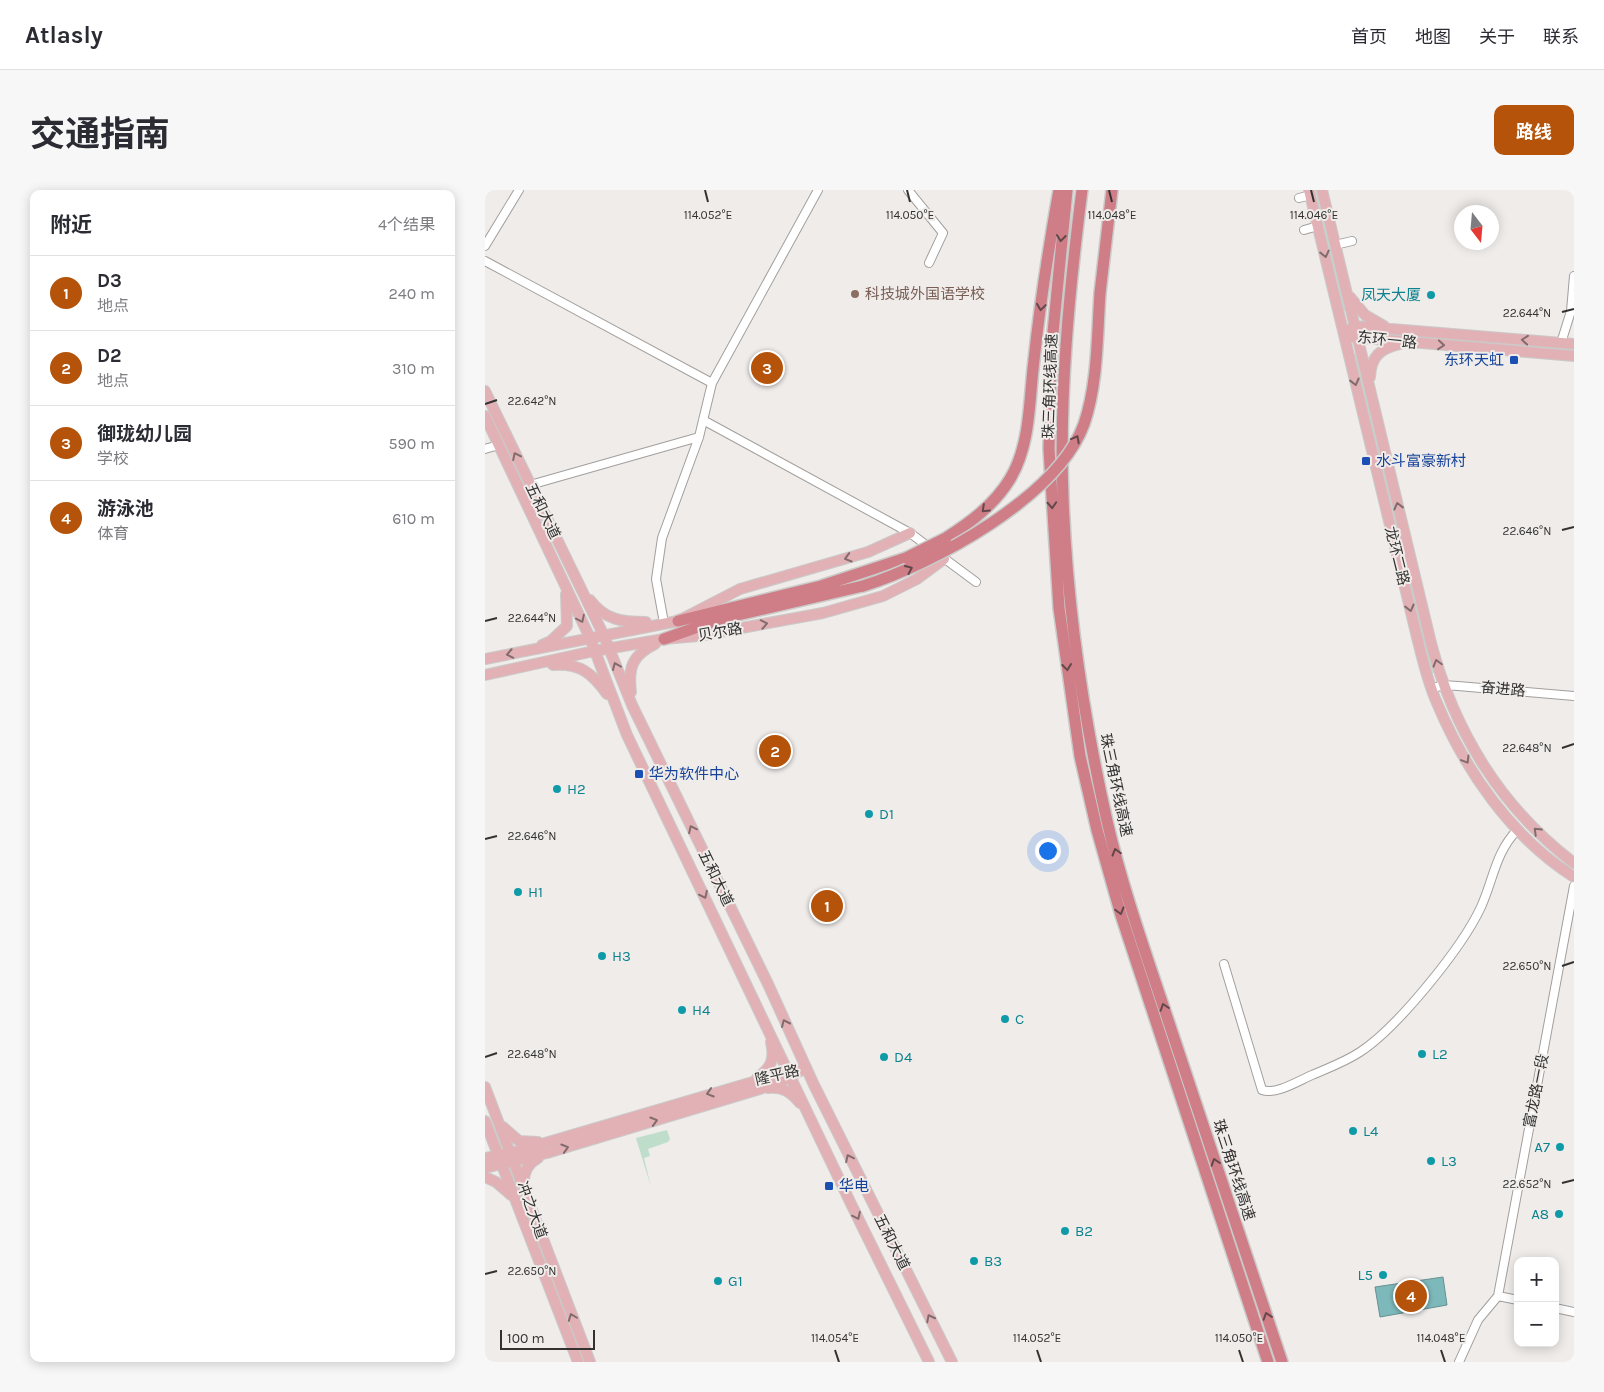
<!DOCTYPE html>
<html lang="zh">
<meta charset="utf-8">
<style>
body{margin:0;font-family:Karla,"Noto Sans SC",sans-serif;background:#f7f7f7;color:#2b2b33}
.controls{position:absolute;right:15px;bottom:15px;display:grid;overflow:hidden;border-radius:10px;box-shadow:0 2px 12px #0003}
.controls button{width:45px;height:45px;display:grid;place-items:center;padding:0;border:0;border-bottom:1px solid #e1e1e2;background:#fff;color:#2b2b33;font:25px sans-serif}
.compass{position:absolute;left:969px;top:15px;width:45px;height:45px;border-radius:50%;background:#fff;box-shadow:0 2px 12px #0003;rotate:164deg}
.scale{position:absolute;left:15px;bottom:12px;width:95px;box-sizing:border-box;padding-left:5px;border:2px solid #333231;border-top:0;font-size:14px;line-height:18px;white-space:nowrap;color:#333231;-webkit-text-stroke:4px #efecea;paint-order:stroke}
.you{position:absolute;left:562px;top:660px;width:18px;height:18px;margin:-12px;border:4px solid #fff;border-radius:50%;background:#1a73e8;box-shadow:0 0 0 8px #1a73e833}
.badge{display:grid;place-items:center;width:32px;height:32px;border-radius:50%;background:#b45309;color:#fff;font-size:16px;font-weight:700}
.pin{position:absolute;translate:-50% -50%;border:2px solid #fff;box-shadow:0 1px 5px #0006}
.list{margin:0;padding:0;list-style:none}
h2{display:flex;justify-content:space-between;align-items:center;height:65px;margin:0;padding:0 20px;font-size:21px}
h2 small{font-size:16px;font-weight:400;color:#7c7c81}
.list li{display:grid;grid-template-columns:32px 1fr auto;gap:15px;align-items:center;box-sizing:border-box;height:75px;padding:0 20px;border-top:1px solid #e1e1e2}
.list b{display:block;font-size:19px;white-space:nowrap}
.list p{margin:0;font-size:16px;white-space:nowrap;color:#7c7c81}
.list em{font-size:16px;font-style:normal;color:#7c7c81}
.map{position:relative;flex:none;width:1089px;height:1172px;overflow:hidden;border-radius:10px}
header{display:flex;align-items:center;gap:30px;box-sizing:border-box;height:70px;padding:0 25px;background:#fff;border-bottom:1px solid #e1e1e2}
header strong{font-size:24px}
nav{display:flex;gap:28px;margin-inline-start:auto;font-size:18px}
.intro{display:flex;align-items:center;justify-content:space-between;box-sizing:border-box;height:120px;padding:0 30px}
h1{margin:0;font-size:35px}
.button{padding:12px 22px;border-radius:10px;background:#b45309;color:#fff;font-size:18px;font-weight:700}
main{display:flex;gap:30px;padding:0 30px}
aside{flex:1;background:#fff;border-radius:10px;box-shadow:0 2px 12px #0003}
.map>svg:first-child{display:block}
.green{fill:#bedecb}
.water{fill:#7db9bb;stroke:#679092}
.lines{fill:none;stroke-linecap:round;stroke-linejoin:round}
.minor-casing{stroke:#a29f9d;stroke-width:10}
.major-casing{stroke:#cacac9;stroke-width:12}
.highway-casing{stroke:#cacac9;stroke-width:14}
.minor{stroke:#fff;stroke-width:8}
.major{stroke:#e2b1b6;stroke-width:10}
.highway{stroke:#cf7d86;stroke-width:11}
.highway-bridge-casing{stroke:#cacac9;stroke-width:14;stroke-linecap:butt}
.highway-bridge{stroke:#cf7d86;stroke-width:11}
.oneway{stroke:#62484a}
.oneway2{stroke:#826b6d}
.ticks{fill:none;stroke:#333231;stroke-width:2}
.education-dot{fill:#8d6e63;stroke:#efecea;stroke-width:2}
.culture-dot{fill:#0f9aa8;stroke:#efecea;stroke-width:2}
.transit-dot{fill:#1a4fb4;stroke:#efecea;stroke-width:2}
.labels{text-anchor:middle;stroke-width:4;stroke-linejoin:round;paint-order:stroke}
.education-label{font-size:15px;fill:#785e54;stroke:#efecea;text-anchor:start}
.culture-label{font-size:15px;fill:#0d838f;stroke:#efecea;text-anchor:start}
.street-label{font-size:15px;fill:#333231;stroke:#efecea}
.transit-label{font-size:15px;fill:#164399;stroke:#efecea;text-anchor:start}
.ticks-label{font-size:12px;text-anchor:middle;fill:#333231;stroke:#efecea;stroke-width:4;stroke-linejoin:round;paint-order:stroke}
</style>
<header>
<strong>Atlasly</strong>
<nav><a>首页</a><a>地图</a><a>关于</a><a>联系</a></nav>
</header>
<div class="intro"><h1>交通指南</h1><a class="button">路线</a></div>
<main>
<aside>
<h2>附近<small>4个结果</small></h2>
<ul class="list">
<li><span class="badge">1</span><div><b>D3</b><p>地点</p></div><em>240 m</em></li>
<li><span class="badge">2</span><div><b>D2</b><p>地点</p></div><em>310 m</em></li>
<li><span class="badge">3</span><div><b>御珑幼儿园</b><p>学校</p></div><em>590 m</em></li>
<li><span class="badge">4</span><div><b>游泳池</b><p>体育</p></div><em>610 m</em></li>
</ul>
</aside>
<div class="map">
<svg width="1089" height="1172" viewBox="0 0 1089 1172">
<rect width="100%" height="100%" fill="#efecea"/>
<path class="green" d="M830 0H832L861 121H858Z
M869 164H871L949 483H947L943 471Z
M182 940 185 949 183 952 163 959 165 966 159 968 166 997 151 948Z"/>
<path class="water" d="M958 1087 962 1115 895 1127 890 1097Z"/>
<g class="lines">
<defs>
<path id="minor" d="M423 0 458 43 444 73
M814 8 826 5
M819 40 833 36
M850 55 867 51
M0 56 34 0
M0 71 227 193
M1076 153 1086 121 1089 86
M218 230 425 343 445 358
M0 259 14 255
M45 295 214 247
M456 366 491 392
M179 433 171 389 177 348 214 247 227 193 333 0
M947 499 957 495 973 496 1089 506
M739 774 777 900C791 905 813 891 827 885 843 878 860 872 875 862 912 838 977 758 996 717 1009 688 1010 663 1033 639
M1013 1106 1033 1110
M1070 1118 1089 1122
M974 1172 993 1130 1013 1106 1089 696"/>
<path id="major" d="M824 0 931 443C937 467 942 491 952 513 980 580 1026 647 1089 687
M837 0 946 453C969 541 1016 618 1089 673
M865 107 880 125 899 136
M865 140 870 136 1089 154
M867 147 1089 166
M885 187C886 166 895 159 915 154
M0 201 119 446 147 515 283 794 329 895 467 1172
M0 226 105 448 142 545 368 1018 444 1172
M105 410C120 430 137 432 161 432
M57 455 66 451 82 436 81 404
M0 469 193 431 255 399 383 362 425 343
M68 475C95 473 107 483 122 504
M0 485 109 461 179 449 213 446 338 423 398 406 432 389 459 369
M146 502C143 478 147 465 170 454
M272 888C286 878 290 870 286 852
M0 897 105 1172
M283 898C297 896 306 902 315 913
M0 931 93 1172
M18 937 34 951 53 952
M0 968 26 963 288 886
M0 978 62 963 275 899 306 887 321 877
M0 987 11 992 26 1005
M39 995C38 983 42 974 53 968"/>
<path id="highway" d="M582 0 566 163 564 259 574 418 595 566 612 640 636 725 783 1172
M597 0C584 102 574 205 578 308 582 416 598 525 622 631 639 705 666 778 690 851 726 958 761 1065 797 1172
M615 103 627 0
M461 348C486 332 509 315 525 289 546 254 544 209 549 170 555 113 564 56 574 0
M193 431 336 396 421 368
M179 449 235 429 378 396"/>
</defs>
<use href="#minor" class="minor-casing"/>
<use href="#major" class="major-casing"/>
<use href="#highway" class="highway-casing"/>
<use href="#minor" class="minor"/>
<use href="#major" class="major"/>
<use href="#highway" class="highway"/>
<defs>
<path id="highway-bridge" d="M421 368 461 348
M378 396C448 374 573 307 599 234 613 193 612 146 615 103"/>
</defs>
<use href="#highway-bridge" class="highway-bridge-casing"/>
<use href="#highway-bridge" class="highway-bridge"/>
</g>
<defs><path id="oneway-chevron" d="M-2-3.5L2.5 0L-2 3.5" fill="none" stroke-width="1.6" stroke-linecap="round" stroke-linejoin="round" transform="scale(1.25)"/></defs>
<g class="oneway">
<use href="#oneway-chevron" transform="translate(576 48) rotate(97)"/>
<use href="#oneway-chevron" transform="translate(556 117) rotate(98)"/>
<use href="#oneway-chevron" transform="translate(591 249) rotate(-62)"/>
<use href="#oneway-chevron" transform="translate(567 315) rotate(87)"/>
<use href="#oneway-chevron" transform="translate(500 319) rotate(137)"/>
<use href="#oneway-chevron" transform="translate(424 379) rotate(-24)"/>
<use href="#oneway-chevron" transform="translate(582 477) rotate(83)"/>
<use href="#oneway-chevron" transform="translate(631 662) rotate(-106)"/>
<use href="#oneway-chevron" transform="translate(635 721) rotate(74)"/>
<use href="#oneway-chevron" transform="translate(679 817) rotate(-108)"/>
<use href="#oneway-chevron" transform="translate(730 972) rotate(-108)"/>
<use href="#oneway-chevron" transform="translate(782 1126) rotate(-108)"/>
</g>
<g class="oneway2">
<use href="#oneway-chevron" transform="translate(840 64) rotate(77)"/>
<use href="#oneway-chevron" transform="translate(1040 150) rotate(-175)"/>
<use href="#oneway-chevron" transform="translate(956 155) rotate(5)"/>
<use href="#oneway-chevron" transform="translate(870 192) rotate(76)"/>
<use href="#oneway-chevron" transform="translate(31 266) rotate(-116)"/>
<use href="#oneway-chevron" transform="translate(913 316) rotate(-104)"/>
<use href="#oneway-chevron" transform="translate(363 368) rotate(164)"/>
<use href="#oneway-chevron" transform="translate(925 418) rotate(76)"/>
<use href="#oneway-chevron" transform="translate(96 429) rotate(64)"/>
<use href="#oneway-chevron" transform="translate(279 434) rotate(-11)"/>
<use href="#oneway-chevron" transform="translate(25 464) rotate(169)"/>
<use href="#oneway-chevron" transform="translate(952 473) rotate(-106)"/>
<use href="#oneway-chevron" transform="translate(131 476) rotate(-113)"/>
<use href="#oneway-chevron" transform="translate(981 570) rotate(59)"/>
<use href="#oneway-chevron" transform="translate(207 639) rotate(-116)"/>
<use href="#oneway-chevron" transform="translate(1052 641) rotate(-136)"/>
<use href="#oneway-chevron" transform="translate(219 705) rotate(64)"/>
<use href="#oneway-chevron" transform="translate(300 833) rotate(-114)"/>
<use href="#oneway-chevron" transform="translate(225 903) rotate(163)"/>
<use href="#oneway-chevron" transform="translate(169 931) rotate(-17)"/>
<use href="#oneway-chevron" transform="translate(80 958) rotate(-17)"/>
<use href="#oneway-chevron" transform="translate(364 968) rotate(-116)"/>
<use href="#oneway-chevron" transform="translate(372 1026) rotate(64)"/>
<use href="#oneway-chevron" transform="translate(87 1127) rotate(-111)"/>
<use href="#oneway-chevron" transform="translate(445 1128) rotate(-117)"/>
</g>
<path class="ticks" d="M220 0 223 12M422 0 425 12M624 0 627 12M826 0 829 12M1077 122 1089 119M0 214 12 210M1077 340 1089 337M0 431 12 428M1077 558 1089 554M0 649 12 646M1077 776 1089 772M0 867 12 863M1077 993 1089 990M0 1084 12 1081M350 1160 354 1172M552 1160 556 1172M754 1160 758 1172M956 1160 960 1172"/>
<circle class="education-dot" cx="370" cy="104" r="5"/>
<g class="culture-dot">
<circle cx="946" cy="105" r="5"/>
<circle cx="72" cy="599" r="5"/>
<circle cx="384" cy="624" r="5"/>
<circle cx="33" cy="702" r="5"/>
<circle cx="117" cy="766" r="5"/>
<circle cx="197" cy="820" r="5"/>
<circle cx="520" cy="829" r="5"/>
<circle cx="937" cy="864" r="5"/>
<circle cx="399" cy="867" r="5"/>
<circle cx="868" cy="941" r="5"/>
<circle cx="1075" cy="957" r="5"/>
<circle cx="946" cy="971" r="5"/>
<circle cx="1074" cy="1024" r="5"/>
<circle cx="580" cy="1041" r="5"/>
<circle cx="489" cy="1071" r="5"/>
<circle cx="898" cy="1085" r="5"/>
<circle cx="233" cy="1091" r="5"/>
</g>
<g class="transit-dot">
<rect x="1024" y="165" width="10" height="10" rx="2.5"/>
<rect x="876" y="266" width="10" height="10" rx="2.5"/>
<rect x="149" y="579" width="10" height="10" rx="2.5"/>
<rect x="339" y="991" width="10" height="10" rx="2.5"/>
</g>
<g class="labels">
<g class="education-label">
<text x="380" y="109">科技城外国语学校</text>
</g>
<g class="culture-label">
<text x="936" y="110" text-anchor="end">凤天大厦</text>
<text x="82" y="604">H2</text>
<text x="394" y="629">D1</text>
<text x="43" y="707">H1</text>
<text x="127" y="771">H3</text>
<text x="207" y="825">H4</text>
<text x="530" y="834">C</text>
<text x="947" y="869">L2</text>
<text x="409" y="872">D4</text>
<text x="878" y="946">L4</text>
<text x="1065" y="962" text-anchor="end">A7</text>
<text x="956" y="976">L3</text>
<text x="1064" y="1029" text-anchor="end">A8</text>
<text x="590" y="1046">B2</text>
<text x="499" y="1076">B3</text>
<text x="888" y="1090" text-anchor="end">L5</text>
<text x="243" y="1096">G1</text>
</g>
<g class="street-label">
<text transform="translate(902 150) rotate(6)" y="5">东环一路</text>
<text transform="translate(565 196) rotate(-88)" y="5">珠三角环线高速</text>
<text transform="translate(58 321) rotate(64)" y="5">五和大道</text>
<text transform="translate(912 366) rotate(76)" y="5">龙环二路</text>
<text transform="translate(235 442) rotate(-10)" y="5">贝尔路</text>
<text transform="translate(1018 499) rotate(5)" y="5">奋进路</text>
<text transform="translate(631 595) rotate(78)" y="5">珠三角环线高速</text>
<text transform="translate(231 688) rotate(64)" y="5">五和大道</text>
<text transform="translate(292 885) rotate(-13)" y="5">隆平路</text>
<text transform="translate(1051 901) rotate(-79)" y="5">富龙路一段</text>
<text transform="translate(749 980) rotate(72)" y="5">珠三角环线高速</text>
<text transform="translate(47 1020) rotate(70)" y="5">冲之大道</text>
<text transform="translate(407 1052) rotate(63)" y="5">五和大道</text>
</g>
<g class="transit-label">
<text x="1019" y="175" text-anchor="end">东环天虹</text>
<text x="891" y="276">水斗富豪新村</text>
<text x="164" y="589">华为软件中心</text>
<text x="354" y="1001">华电</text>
</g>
</g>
<g class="ticks-label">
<text x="223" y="29">114.052°E</text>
<text x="425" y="29">114.050°E</text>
<text x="627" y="29">114.048°E</text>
<text x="829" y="29">114.046°E</text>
<text x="1042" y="127">22.644°N</text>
<text x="47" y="215">22.642°N</text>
<text x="1042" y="345">22.646°N</text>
<text x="47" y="432">22.644°N</text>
<text x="1042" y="562">22.648°N</text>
<text x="47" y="650">22.646°N</text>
<text x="1042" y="780">22.650°N</text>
<text x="47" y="868">22.648°N</text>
<text x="1042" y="998">22.652°N</text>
<text x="47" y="1085">22.650°N</text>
<text x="350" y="1152">114.054°E</text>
<text x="552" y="1152">114.052°E</text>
<text x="754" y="1152">114.050°E</text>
<text x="956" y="1152">114.048°E</text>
</g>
</svg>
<div class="controls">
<button>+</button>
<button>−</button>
</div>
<svg class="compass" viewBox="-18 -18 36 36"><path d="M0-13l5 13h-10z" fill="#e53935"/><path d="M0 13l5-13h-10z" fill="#7c7c81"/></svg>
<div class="scale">100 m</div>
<div class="you"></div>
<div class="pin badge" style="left:342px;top:716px">1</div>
<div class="pin badge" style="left:290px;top:561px">2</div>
<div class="pin badge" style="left:282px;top:178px">3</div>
<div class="pin badge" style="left:926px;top:1106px">4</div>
</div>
</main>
